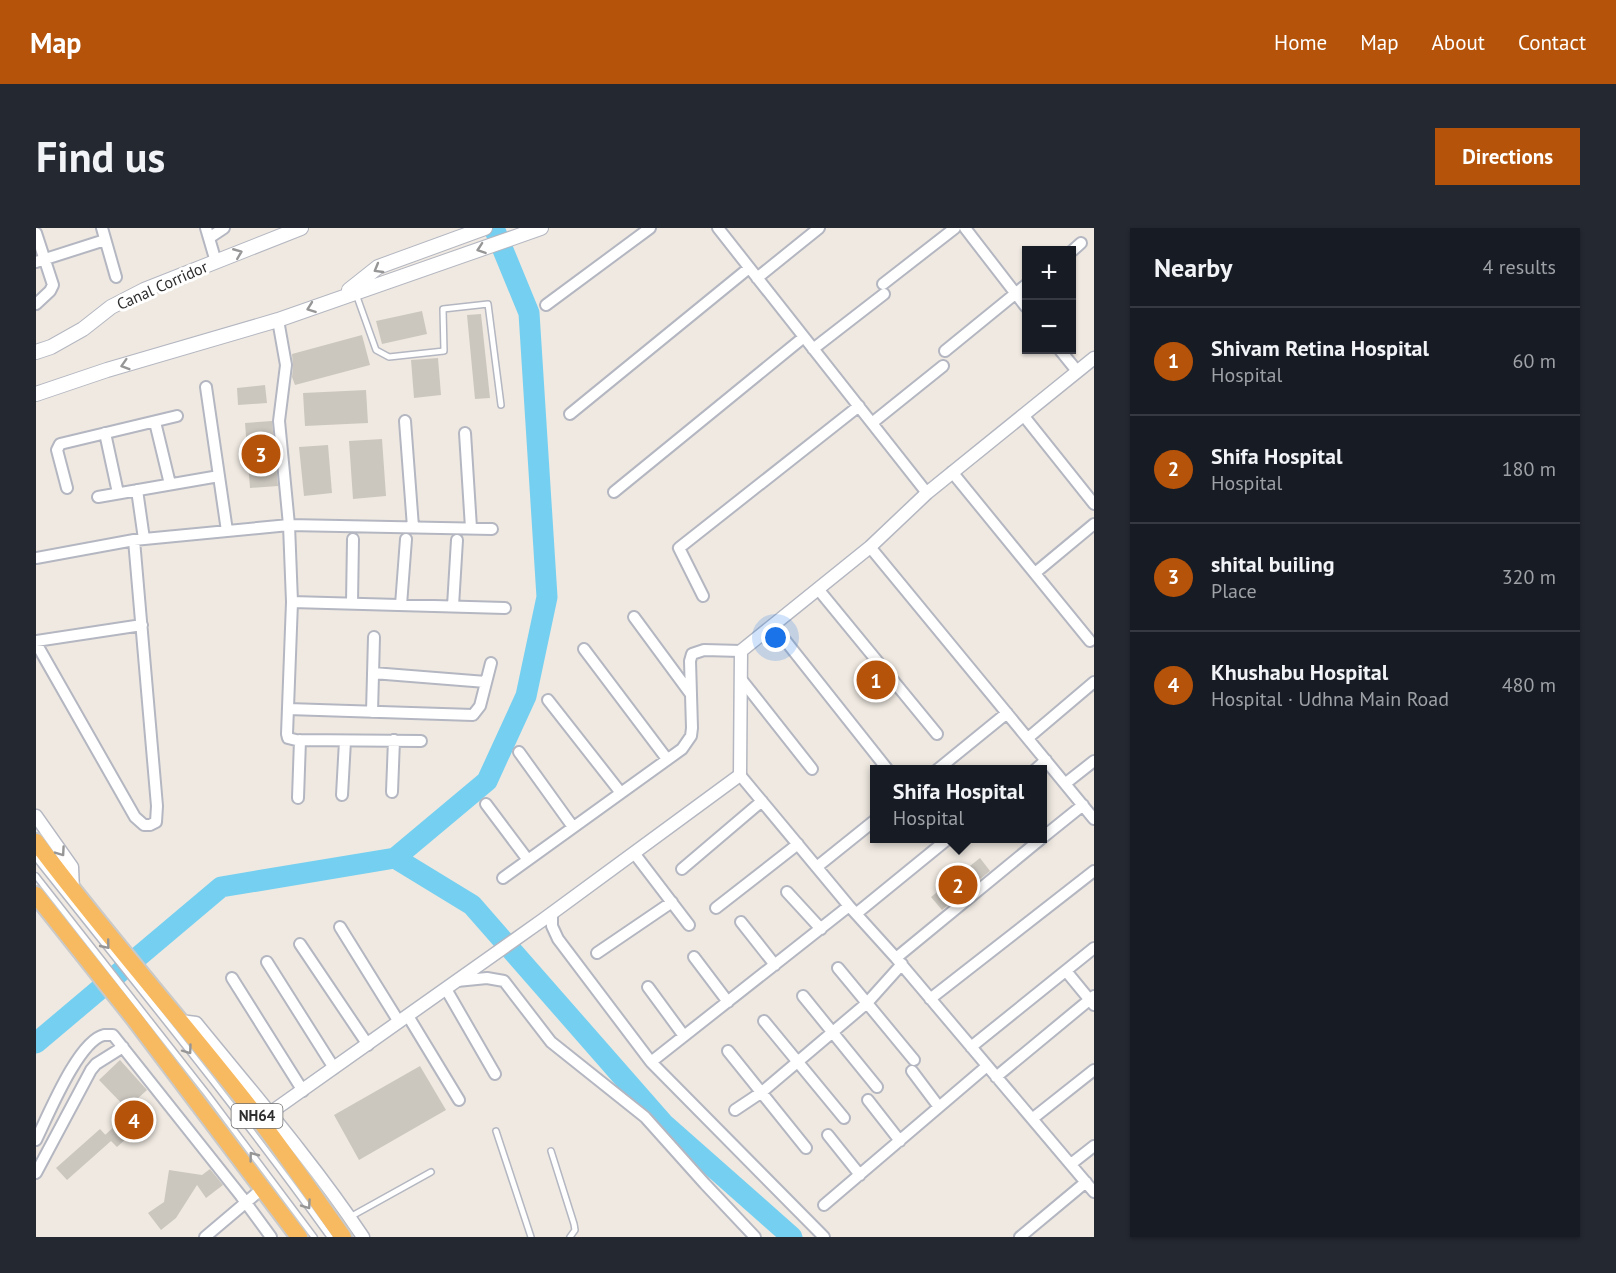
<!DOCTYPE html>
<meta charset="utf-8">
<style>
body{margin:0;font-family:"PT Sans",sans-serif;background:#242831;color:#f1f3f6}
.controls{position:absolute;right:18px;top:18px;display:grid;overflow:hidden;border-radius:0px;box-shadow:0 2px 4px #0004}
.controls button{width:54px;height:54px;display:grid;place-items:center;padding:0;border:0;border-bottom:2px solid #363941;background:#171b24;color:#f1f3f6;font:30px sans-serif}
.you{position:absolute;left:740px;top:410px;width:21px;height:21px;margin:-15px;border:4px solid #fff;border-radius:50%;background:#1a73e8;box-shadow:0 0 0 9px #1a73e833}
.badge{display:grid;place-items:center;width:39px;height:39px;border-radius:50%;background:#b45309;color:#fff;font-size:20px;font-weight:700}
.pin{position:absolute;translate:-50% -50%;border:3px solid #fff;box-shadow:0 2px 6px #0006}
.popup{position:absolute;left:834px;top:537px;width:177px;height:78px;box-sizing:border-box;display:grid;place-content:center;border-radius:0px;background:#171b24;filter:drop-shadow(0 2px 4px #0005);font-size:20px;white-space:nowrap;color:#9ea1a6}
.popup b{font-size:22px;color:#f1f3f6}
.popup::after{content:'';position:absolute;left:50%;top:100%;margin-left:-12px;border:12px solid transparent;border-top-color:#171b24}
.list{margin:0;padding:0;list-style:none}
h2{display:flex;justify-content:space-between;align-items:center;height:78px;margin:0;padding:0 24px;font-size:26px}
h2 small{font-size:20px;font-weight:400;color:#9ea1a6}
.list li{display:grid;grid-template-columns:39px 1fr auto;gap:18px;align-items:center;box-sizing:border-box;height:108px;padding:0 24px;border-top:2px solid #363941}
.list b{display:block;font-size:22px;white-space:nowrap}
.list p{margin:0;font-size:20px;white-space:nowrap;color:#9ea1a6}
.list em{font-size:20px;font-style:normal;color:#9ea1a6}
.map{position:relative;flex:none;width:1058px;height:1009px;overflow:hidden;border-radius:0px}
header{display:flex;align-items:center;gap:36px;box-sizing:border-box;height:84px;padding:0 30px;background:#b45309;color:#fff}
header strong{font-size:28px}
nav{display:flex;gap:33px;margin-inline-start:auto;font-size:21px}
.intro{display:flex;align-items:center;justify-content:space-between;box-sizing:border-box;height:144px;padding:0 36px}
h1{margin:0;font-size:42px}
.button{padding:15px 27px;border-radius:0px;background:#b45309;color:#fff;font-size:21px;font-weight:700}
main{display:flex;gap:36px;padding:0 36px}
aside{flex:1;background:#171b24;border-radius:0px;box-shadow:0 2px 4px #0004}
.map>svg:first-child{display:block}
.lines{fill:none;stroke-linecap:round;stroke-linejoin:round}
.river{stroke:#75cff0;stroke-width:21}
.building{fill:#cbc7bf}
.service-casing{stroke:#b4b7c1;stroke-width:8}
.minor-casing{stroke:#b4b7c1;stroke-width:14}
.tertiary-casing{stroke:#b4b7c1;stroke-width:15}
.secondary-casing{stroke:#b4b7c1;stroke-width:16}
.trunk-casing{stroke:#c9c9c9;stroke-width:20}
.service{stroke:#fff;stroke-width:5}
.minor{stroke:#fff;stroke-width:10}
.tertiary{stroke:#fff;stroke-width:12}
.secondary{stroke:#fff;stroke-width:14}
.trunk{stroke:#f8ba60;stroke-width:16}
.oneway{stroke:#969696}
.labels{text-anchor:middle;stroke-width:6;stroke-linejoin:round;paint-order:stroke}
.shield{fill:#fff;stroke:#6d6d6d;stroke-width:1.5}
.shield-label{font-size:15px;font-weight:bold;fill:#2e2e2e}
.street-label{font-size:16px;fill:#2e2e2e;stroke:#fff}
</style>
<header>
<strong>Map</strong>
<nav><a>Home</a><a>Map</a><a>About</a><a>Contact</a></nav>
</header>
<div class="intro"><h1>Find us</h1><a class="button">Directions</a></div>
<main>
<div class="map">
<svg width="1058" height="1009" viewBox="0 0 1058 1009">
<rect width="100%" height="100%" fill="#efe9e1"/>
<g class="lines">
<path class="river" d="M359 630 451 553 490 468 511 369 493 85 458 0
M0 815 185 659 359 630 436 677 627 895 756 1009"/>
</g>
<path class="building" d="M386 83 391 106 346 116 340 93Z
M445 86 454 170 439 171 431 87Z
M326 107 334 137 259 157 256 149 257 138 256 126Z
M402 130 405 167 378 170 375 132Z
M229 157 231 175 202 177 201 160Z
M330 162 332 195 269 198 267 165Z
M236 193 242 258 214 260 209 195Z
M346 211 350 268 317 271 313 213Z
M292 217 296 265 268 268 263 219Z
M842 445 847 452 832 467 826 461Z
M944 630 954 643 906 682 895 669Z
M84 832 111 862 99 873 114 889 81 919 69 907 94 884 63 852Z
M384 838 410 882 323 932 298 887Z
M64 901 75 913 31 952 20 940Z
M174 941 187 957 170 970 161 957 140 990 125 1002 112 985 128 974 133 942 166 947Z"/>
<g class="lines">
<defs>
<path id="service" d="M320 66 340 122 353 129 408 123 407 81 452 76 465 177
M0 630C99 755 201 879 294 1009
M0 648 171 866 278 1009
M460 903 495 1009
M515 923 538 996 539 1002 534 1009
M314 989 395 944"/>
<path id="minor" d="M66 0 80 49
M170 0 180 34
M682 0 891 265
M929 0 990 79
M0 5 17 57 14 63 0 76
M173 10 188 0
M1036 23 1045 15
M0 34 69 12
M721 50 783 0
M847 56 919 0
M510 77 614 0
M242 92 250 137 243 193 253 297 256 374 251 506 252 510 260 512 385 513
M777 121 848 66
M1024 122 1041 143
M909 123 990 57
M170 159 191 303
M534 186 713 40
M987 187 1058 276
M369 193 377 299
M119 194 134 256
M836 195 907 138
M69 205 82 265
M429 205 435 300
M916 244 1054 413
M31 260 21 222 24 216 141 188
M101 262 108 311
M578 264 768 109
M62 269 183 248
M834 319 1058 591
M0 330 98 312 253 297 456 301
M999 345 1058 296
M782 361 901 506
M667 368 643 320 823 178
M256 374 469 380
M316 375 317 311
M365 377 370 311
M417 378 421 312
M598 389 654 465
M737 397 852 542
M0 413 106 397
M0 415 99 589 108 597H114L120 594 121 578 98 312
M548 421 631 531
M337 445 450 454
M705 451 776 541
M512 472 585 565
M252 481 437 487 444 478 455 435
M336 484 338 409
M992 510 1058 454
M483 524 537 599
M901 542 971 485
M999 542 1010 532
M704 547 813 678 860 730 1058 964
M1030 555 1058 533
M356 564 358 512
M306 567 309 513
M262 570 264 512
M450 576 492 632
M1006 610 1047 577
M598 625 653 697
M782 638 838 593
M646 641 726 573
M467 650 646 521 655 508 656 500 654 433 656 426 668 422 705 423
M751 664 785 701
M680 680 762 616
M516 685V698L522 711 615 834 788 1009
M821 685 913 610
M705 694 739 737
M304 699 363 794
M264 716 332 817
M561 725 636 674
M658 729 692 774
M860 730 1006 610
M231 734 298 840
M802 740 878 832
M1030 743 1058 777
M196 750 267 863
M421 753 451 750 468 753 515 814 609 889 669 956 719 1009
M612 759 648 808
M410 761 459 846
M767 768 841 859
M894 771 1058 643
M372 788 423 872
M728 793 808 890
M935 819 1058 720
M692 823 770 920
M615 834 813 678
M876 843 903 879
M960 849 1058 768
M832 872 864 913
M699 882 726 864 831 775 866 736
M996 891 1058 842
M792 907 824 947
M0 912C12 888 42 813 68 807 71 807 74 807 77 807L205 968 235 1009
M1035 936 1058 918
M0 945 55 842 60 836 87 819
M788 977 951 838
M169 1009 227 960
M984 1009 1050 954"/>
<path id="tertiary" d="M0 588 36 639 37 663
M144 793 160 795C217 865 277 934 327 1009
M224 892 508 691 704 547 705 423 834 319 891 265 1058 130"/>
<path id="secondary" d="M313 62 342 39 449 0
M0 124 15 119 47 101 75 79 108 62 265 0
M0 166 71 142 242 92 505 0"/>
<path id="trunk" d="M0 614C71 709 150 797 222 890 252 929 279 970 307 1009
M0 667 97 789 263 1009"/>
</defs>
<use href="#service" class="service-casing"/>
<use href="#minor" class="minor-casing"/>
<use href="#tertiary" class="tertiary-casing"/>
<use href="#secondary" class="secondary-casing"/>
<use href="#trunk" class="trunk-casing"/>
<use href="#service" class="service"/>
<use href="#minor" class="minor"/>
<use href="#tertiary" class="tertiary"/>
<use href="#secondary" class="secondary"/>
<use href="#trunk" class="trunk"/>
</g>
<defs><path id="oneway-chevron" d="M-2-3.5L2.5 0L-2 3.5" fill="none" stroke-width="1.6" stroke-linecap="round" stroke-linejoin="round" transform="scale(1.5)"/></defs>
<g class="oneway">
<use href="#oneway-chevron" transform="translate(445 21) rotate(161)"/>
<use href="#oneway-chevron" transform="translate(202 25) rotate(-22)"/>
<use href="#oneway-chevron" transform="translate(342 41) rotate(150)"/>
<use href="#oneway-chevron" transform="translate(275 80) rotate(160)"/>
<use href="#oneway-chevron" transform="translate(89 137) rotate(163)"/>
<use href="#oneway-chevron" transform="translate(25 624) rotate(55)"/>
<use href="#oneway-chevron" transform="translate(70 717) rotate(51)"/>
<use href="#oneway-chevron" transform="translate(152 822) rotate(54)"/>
<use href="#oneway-chevron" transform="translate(217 928) rotate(-127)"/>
<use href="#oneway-chevron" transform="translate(271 977) rotate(55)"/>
</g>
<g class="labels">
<rect class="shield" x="195.5" y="876" width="51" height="24" rx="4.5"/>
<g class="shield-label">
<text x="221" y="893">NH64</text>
</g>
<g class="street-label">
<text transform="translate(126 57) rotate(-24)" y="6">Canal Corridor</text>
</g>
</g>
</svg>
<div class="controls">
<button>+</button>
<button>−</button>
</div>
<div class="you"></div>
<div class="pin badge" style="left:840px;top:452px">1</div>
<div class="pin badge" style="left:922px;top:657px">2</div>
<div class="popup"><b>Shifa Hospital</b>Hospital</div>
<div class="pin badge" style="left:225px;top:226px">3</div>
<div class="pin badge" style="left:98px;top:892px">4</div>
</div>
<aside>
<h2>Nearby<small>4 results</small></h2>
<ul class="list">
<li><span class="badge">1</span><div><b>Shivam Retina Hospital</b><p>Hospital</p></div><em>60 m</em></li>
<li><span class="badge">2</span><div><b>Shifa Hospital</b><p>Hospital</p></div><em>180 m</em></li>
<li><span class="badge">3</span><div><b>shital builing</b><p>Place</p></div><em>320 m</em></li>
<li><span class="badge">4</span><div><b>Khushabu Hospital</b><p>Hospital · Udhna Main Road</p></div><em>480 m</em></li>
</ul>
</aside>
</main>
